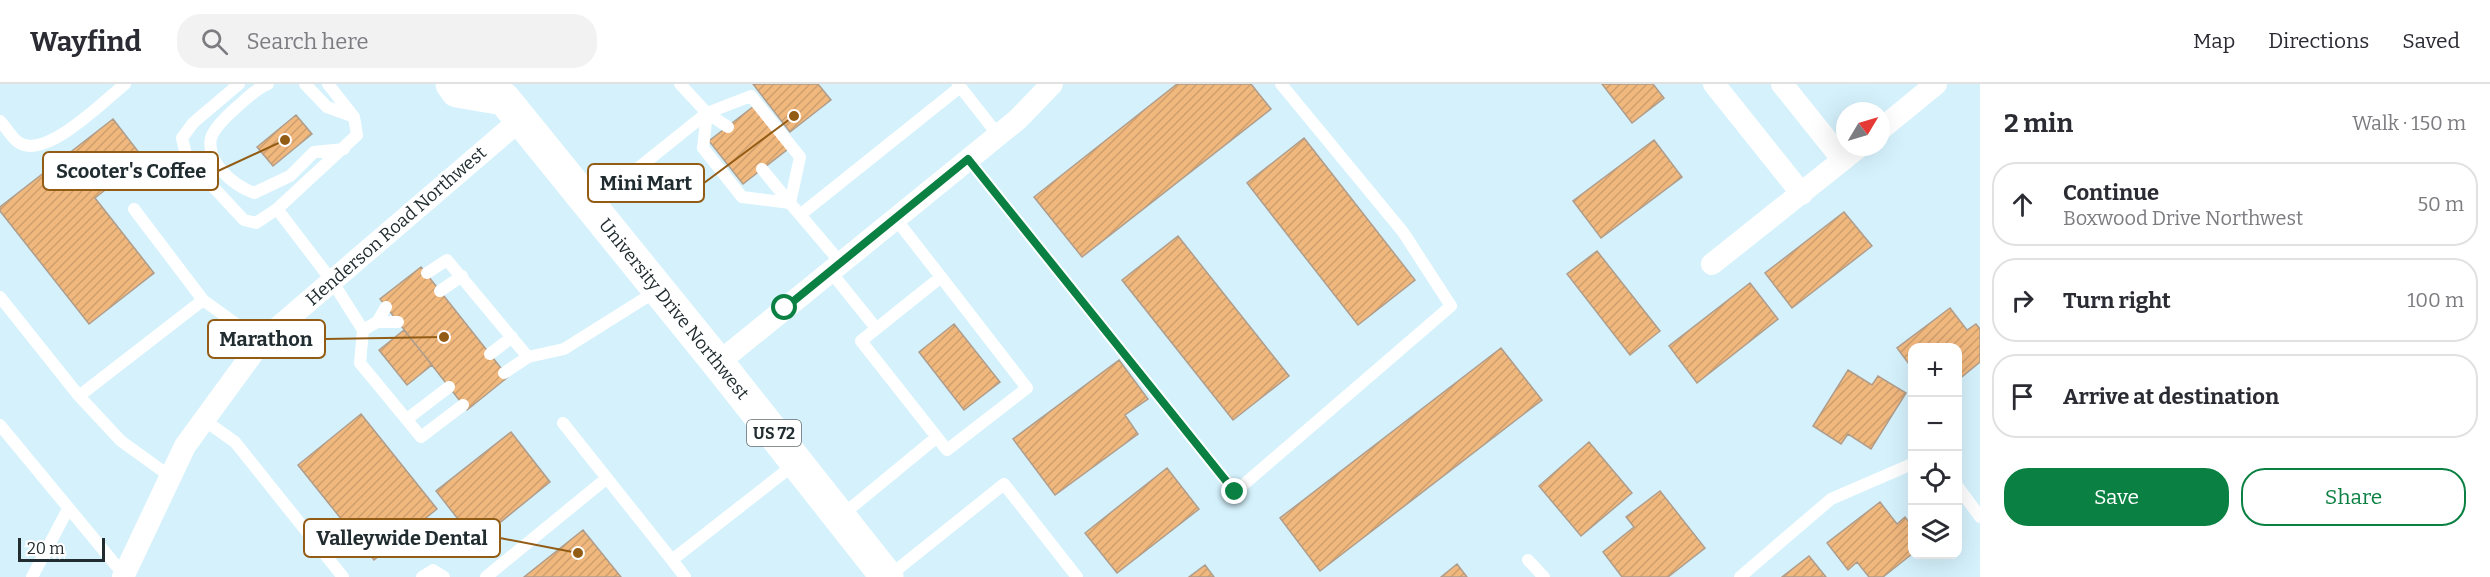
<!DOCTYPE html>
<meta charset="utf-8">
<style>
body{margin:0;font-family:Bitter,serif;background:#f2f2f3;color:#2b2b33}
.controls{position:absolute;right:18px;bottom:18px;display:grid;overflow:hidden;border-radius:12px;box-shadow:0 6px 24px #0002}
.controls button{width:54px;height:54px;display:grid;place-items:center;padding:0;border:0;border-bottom:2px solid #e1e1e2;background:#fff;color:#2b2b33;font:30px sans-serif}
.compass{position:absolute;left:1836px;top:18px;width:54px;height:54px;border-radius:50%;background:#fff;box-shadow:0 6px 24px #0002;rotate:52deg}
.scale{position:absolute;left:18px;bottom:15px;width:87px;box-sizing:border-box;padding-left:6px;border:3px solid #212c30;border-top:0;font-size:16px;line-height:21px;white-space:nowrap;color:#212c30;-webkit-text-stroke:4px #fff;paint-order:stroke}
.stop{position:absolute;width:18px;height:18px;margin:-14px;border:4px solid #0b8043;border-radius:50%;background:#fff}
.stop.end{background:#0b8043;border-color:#fff;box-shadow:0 2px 6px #0008}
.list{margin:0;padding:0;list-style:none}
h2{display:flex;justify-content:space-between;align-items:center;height:78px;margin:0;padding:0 24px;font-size:26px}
h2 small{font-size:20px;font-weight:400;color:#7c7c81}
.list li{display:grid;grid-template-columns:39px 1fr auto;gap:18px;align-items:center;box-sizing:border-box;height:84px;margin:0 12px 12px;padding:0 12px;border:2px solid #e1e1e2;border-radius:24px}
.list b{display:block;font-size:22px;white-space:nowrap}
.list p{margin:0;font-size:20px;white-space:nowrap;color:#7c7c81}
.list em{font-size:20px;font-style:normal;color:#7c7c81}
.actions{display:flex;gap:12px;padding:18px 24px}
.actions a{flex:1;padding:14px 0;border:2px solid #0b8043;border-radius:24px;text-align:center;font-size:21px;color:#0b8043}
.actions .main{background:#0b8043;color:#fff}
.icon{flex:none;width:33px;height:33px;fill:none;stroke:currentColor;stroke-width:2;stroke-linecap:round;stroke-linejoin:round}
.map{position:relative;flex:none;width:1980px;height:493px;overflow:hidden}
header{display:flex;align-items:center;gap:36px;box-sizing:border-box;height:84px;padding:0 30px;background:#fff;border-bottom:2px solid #e1e1e2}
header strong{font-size:28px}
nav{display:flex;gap:33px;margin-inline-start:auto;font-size:21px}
.search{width:420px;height:54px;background:#f2f2f3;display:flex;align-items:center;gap:15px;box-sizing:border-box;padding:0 21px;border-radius:24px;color:#7c7c81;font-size:22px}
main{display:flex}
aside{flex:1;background:#fff}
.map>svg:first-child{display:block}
.building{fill:url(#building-hatch);stroke:#af9d8c;stroke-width:1.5}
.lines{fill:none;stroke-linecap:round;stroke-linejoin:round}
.lane{stroke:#fff;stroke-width:12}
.street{stroke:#fff;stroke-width:22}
.highway{stroke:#fff;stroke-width:33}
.route{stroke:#0b8043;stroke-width:8}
.labels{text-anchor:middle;stroke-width:6;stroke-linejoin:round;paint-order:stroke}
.shield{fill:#fff;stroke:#646b6e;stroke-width:1.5}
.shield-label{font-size:16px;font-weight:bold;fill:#212c30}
.street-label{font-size:18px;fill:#212c30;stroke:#fff}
.leader{fill:none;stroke:#935c15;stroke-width:2}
.callout-dot{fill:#935c15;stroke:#fff;stroke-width:2}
.callout{fill:#fff;stroke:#935c15;stroke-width:2}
.callout-label{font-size:20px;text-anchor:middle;font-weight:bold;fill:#212c30}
</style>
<header>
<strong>Wayfind</strong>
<div class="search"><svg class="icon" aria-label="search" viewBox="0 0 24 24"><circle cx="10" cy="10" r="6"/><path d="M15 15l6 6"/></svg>Search here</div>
<nav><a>Map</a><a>Directions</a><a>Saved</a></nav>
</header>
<main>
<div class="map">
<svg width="1980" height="493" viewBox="0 0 1980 493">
<defs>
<pattern id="building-hatch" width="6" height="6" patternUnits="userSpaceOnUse" patternTransform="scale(1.5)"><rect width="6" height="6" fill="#f1b87e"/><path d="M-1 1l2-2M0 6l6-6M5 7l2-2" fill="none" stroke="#ce9e6d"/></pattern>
</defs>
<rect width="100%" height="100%" fill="#d5f2fc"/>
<path class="building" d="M753 0H818L831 16 790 48Z
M1177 0H1251L1271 25 1082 173 1034 113Z
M1602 0H1653L1664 14 1632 39Z
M754 22 788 65 743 100 709 57Z
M296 31 312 50 273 82 257 63Z
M113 35 144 75 95 114 154 189 89 240 0 127V123Z
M1304 54 1415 196 1358 241 1247 99Z
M1654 56 1682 93 1601 154 1573 117Z
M1844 128 1872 162 1792 224 1765 189Z
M1178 152 1289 292 1233 336 1122 196Z
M1597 167 1660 247 1630 271 1567 190Z
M421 183 508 293 467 326 380 215Z
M1750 199 1778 235 1697 299 1669 262Z
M1950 224 1967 246 1976 240 1980 245V278L1958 296V264H1912V284L1897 264Z
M954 240 1000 298 964 326 919 268Z
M404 246 432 281 407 301 379 266Z
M1501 264 1542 316 1320 487 1280 434Z
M1119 276 1148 315 1125 331 1138 350 1055 411 1013 355Z
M1848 286 1872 301 1878 292 1906 309 1871 365 1848 350 1841 360 1813 342Z
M361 330 437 425 374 476 298 381Z
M511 348 550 398 476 458 436 407Z
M1589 358 1632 409 1581 452 1539 402Z
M1167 384 1199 425 1117 489 1085 449Z
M1660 407 1705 464 1668 493H1622L1603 468 1634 443 1626 433Z
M1880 418 1897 440 1905 433 1912 442V470L1883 493H1869L1857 478 1848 486 1827 459Z
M583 446 621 493H524Z
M1809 472 1826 493H1782Z
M1457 480 1467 493H1441Z
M1205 481 1214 493H1189Z"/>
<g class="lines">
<path class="lane" d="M239 0 193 39 182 54 187 75 244 136 256 139 277 125 357 51 354 33 328 0
M268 0C256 5 248 13 238 22 230 29 214 44 211 54 206 79 233 101 254 109L290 92 314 68 344 65
M305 0 327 23 352 32
M680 0 707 29
M958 0 998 51
M707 29 703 64 742 113 790 119 841 179
M0 37C6 43 11 53 18 58 44 78 105 16 125 0
M728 43 707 29 751 12 800 73 790 119 762 85
M968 75 1235 408 1451 222 1403 148 1281 0
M592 121 707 29
M134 125 203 216
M277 125 332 197 363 246 360 279 421 353 463 321
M800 131 960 3
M895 134 941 193
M830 187 876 244
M427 189 447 176 528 273
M941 193 1027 304 947 366 861 257Z
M440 207 462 192
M0 213 79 312 121 357 171 393
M377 238H398
M363 246 377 238 386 223
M490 270 512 253
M504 289 528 273 564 265 658 206
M79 312 203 216 261 258
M407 335 449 303
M204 336 235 358 343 493
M563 339 672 476 796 379
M0 341 124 491
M1958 403 1980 433
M841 432 937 353
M672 476 685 493
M1528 476 1544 493
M889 492 1004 400 1077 493
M32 493 68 425
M422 493 433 486 444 493
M486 493 607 394
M1740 493 1831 415 1912 380"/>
<path class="street" d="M1714 0 1802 110
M1782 0 1843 76
M1881 45 1936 0
M1712 180 1859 63
M718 279 1017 36 1052 0
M123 493 185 362 261 258 520 36"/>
<path class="highway" d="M452 0 457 7 504 15 718 279 887 493"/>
</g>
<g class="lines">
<path class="route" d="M785 224 968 75 1235 408"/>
</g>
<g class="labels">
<rect class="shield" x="747" y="336" width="54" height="26" rx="4.5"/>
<g class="shield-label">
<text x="774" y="355">US 72</text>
</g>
<g class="street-label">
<text transform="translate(396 142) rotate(-41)" y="6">Henderson Road Northwest</text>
<text transform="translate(674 225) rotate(51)" y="6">University Drive Northwest</text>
</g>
</g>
<path class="leader" d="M285 56L218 87M794 32L704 99M444 253L325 255M578 469L500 454"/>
<g class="callout-dot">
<circle cx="285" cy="56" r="6"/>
<circle cx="794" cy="32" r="6"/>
<circle cx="444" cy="253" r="6"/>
<circle cx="578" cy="469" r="6"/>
</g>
<g class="callout">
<rect x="43" y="68" width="175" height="38" rx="6"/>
<rect x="588" y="80" width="116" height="38" rx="6"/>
<rect x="208" y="236" width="117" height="38" rx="6"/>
<rect x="304" y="435" width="196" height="38" rx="6"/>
</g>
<g class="callout-label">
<text x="131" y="94">Scooter's Coffee</text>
<text x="646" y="106">Mini Mart</text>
<text x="266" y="262">Marathon</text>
<text x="402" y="461">Valleywide Dental</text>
</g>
</svg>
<div class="controls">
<button>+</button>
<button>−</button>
<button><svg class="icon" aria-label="locate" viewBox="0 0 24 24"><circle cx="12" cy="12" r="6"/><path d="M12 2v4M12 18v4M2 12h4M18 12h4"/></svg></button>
<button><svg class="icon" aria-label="layers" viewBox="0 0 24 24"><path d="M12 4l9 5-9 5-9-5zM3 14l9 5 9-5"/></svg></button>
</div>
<svg class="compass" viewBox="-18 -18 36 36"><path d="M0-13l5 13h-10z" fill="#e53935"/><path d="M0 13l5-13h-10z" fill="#7c7c81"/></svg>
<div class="scale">20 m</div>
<div class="stop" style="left:785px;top:224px"></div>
<div class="stop end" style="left:1235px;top:408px"></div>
</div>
<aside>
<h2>2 min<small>Walk · 150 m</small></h2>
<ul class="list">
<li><svg class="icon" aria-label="ahead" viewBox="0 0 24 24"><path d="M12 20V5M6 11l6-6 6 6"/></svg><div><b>Continue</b><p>Boxwood Drive Northwest</p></div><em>50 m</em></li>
<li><svg class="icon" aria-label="right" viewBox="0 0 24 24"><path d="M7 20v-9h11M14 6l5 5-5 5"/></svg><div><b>Turn right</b></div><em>100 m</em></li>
<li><svg class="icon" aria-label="arrive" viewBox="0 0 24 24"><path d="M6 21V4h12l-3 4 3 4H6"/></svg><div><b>Arrive at destination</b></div></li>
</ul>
<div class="actions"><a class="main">Save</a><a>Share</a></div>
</aside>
</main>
